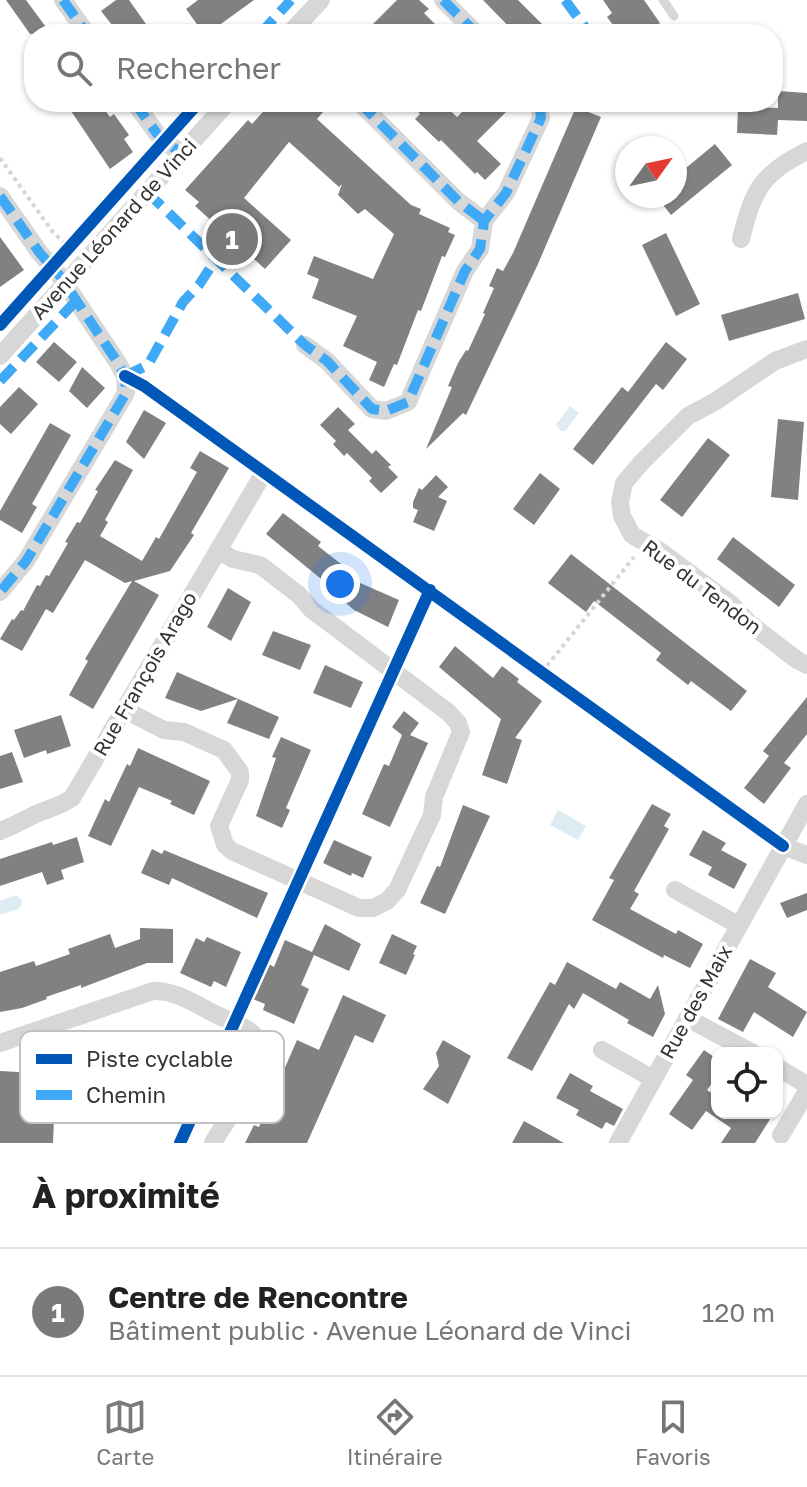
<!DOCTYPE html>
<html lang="fr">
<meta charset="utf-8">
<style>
body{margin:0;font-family:"Golos Text",sans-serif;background:#f2f2f2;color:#222}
.controls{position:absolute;right:24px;bottom:24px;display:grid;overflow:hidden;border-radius:16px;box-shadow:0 2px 6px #0004}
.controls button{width:72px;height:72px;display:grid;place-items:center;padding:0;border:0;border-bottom:2px solid #e0e0e0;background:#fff;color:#222;font:40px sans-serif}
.compass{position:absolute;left:615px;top:136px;width:72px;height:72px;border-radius:50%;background:#fff;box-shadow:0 2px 6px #0004;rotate:57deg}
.you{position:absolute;left:340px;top:584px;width:28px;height:28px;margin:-20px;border:6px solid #fff;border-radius:50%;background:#1a73e8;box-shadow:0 0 0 12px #1a73e833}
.badge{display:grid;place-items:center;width:52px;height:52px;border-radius:50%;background:#7a7a7a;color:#fff;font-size:26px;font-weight:700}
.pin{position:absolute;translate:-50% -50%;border:4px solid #fff;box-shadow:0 2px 8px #0006}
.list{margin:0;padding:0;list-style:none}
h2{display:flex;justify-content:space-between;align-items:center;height:104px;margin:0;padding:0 32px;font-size:34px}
h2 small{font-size:26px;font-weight:400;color:#767676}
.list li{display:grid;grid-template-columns:52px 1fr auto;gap:24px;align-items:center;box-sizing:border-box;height:128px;padding:0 32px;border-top:2px solid #e0e0e0}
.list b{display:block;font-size:30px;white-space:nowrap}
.list p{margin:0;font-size:26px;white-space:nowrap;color:#767676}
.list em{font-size:26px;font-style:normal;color:#767676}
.icon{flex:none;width:44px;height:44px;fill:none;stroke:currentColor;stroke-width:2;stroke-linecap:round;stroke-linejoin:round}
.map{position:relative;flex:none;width:807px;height:1143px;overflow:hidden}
.search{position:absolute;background:#fff;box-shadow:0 2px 6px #0004;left:24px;right:24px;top:24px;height:88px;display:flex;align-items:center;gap:20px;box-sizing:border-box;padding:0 28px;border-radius:32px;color:#767676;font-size:30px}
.sheet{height:232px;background:#fff}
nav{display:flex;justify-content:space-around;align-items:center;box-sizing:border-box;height:112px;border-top:2px solid #e0e0e0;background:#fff;font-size:22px;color:#767676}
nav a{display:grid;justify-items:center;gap:4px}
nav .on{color:#7a7a7a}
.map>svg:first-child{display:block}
.water{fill:#ddebf3}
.building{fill:#818181}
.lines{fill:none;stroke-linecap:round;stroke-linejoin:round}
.path{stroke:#d6d6d6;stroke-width:4;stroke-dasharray:4 4;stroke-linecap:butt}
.service{stroke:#d7d7d7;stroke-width:9}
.minor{stroke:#d7d7d7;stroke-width:18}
.quiet{stroke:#3fa9f5;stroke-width:10;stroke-dasharray:20 10;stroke-linecap:butt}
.cycleway-casing{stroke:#fff;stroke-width:17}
.cycleway{stroke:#0057b8;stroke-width:12}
.labels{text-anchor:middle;stroke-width:8;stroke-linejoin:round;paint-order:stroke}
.street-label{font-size:20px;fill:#333;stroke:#fff}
.key{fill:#fff;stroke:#c2c2c2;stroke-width:2}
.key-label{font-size:22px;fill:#333}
</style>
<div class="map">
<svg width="807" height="1143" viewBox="0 0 807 1143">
<rect width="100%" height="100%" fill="#fff"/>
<path class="water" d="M570 406 579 413 565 431H561L556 425Z
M558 810 586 826 578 840 550 825Z
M16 895 22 901 20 908 0 915V901Z"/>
<path class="building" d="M6 0H26L51 34H30Z
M116 0H129L153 34H119L101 11Z
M198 0H254L207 34H204L186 9Z
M397 0H419L429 9 424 13 435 24 425 34H363Z
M483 0H518L552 34H516Z
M603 0H644L660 23 644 34H620L607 17 612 13Z
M778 91 807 93V121L778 120 777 135 737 133 738 107 778 108V118Z
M77 102H99L110 117 114 114 129 135 124 139 133 152 110 169 69 108Z
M272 102H312L323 112 317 119 411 205 421 209 419 214 450 228 448 232 455 235 445 257 442 256 421 311 418 310 397 365 394 364 384 387 369 380 377 362 343 346 357 316 312 298 319 279 307 274 314 256 373 279 394 234 365 209 358 214 338 195 342 184 339 187 289 142 244 198 291 240 265 269 195 206 199 202 185 190 248 120 252 124Z
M409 102H441L457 117 472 102H516L477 141 501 164 485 180 477 172 475 174 441 140 439 142 415 119 420 114Z
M576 107 601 117 538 264 466 415 463 413 426 449 452 387 448 386 458 363 466 350 468 351 485 314 483 313 494 288 489 286 497 268 503 271 513 253Z
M715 144 732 165 671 215 656 196H675V177Z
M666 233 700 304 676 316 642 245Z
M0 237 24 270 0 287Z
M798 293 805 319 729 341 721 315Z
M54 342 77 362 59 382 36 362Z
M666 342 687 359 663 390 656 384 593 465 573 449 622 387 628 392Z
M82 367 105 388 87 408 69 391Z
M19 387 38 404 11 434 0 424V407Z
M338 407 355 424 348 430 372 454 376 450 391 465 388 467 398 477 381 493 369 481 372 478 347 453 344 456 333 444 336 441 320 425Z
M144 410 166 423 144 459 126 442Z
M778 419 804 422 798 500 771 497Z
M50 423 71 435 32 504 37 507 22 533 0 520V511Z
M708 438 730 455 682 517 660 500Z
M200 451 229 468 191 533 194 535 170 571 134 581 159 595 93 709 69 695 88 661 85 659 132 581 125 583 85 560 53 613 46 609 22 651 0 639 12 619 14 620 21 610 23 611 37 585 40 586 46 575 49 576 68 543 65 542 77 522 80 523 98 491 95 490 115 460 133 470 105 520 108 522 100 536 142 561 156 537 159 539 197 472 190 468Z
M540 473 560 489 534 525 513 509Z
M436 475 448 487 438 497 447 501 434 531 413 522 418 510 413 508V502L419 488 422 490Z
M283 513 321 542 318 546 354 574 351 579 399 600 388 627 354 610 329 589 331 587 266 534Z
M733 537 795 585 779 607 717 559Z
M571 554 747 691 731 711 691 681 688 685 656 660 661 653 594 601 586 612 548 583Z
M228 588 251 602 231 641 207 627Z
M273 631 311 645 300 670 262 655Z
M455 646 493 678 502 666 519 679 517 682 542 701 515 738 522 740 507 784 482 775 501 719 439 667Z
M325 665 363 682 351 708 313 693Z
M177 672 279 717 269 739 227 723 238 699 201 711 165 698Z
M807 697V734L784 763 791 768 764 804 744 788 769 756 763 751Z
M404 711 419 723 410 735 428 743 390 827 362 814 384 764 389 766 402 735 392 727Z
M61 715 71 746 47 754 46 750 24 758 14 730Z
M281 737 311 750 286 808 290 810 282 828 256 816 276 758 272 757Z
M138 748 210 781 194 815 170 804 172 801 139 787 111 846 88 836 105 799 109 802 127 764 130 766Z
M12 752 23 782 0 789V756Z
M652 804 671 814 664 826 669 829 634 891 639 894 630 909 676 934 678 930 703 944 690 968 664 955 663 958 592 920 614 880 609 878Z
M463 805 490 816 445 914 420 903 437 866 440 867Z
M703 830 726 843 721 850 747 864 734 889 708 875 712 867 689 855Z
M77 837 84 862 61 870 64 879 47 885 42 872 0 886V859L52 842 53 845Z
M334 840 372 857 363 878 352 873 351 876 323 863Z
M152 849 162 854 164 850 268 893 257 918 172 878 169 885 141 873Z
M807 893V910L787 918 780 903Z
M325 924 361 944 349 971 314 955 301 985 309 989 294 1024 263 1010 265 1004 253 999 269 964 274 967 285 940 312 952Z
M140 928 173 929V963H147L81 988V985L46 997 47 999 22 1008 0 1012V972L34 961 36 966 70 954 68 949 110 934 115 948 140 939Z
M392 934 417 946 413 954 415 955 406 975 379 963Z
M207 937 241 952 226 987 214 981 211 987 180 973 196 938 204 942Z
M750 959 776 973 768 987 807 1012 793 1037 754 1012 743 1032 718 1019Z
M567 962 616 989 620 982 650 999 658 985 665 1014 653 1037 627 1023 629 1020 583 993 574 1009 569 1004 532 1071 507 1058 550 982 555 985Z
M343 995 386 1015 373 1043 355 1035 307 1143H245L254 1125 259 1127 297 1040 319 1050Z
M443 1040 471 1056 448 1104 423 1089 439 1066 436 1053Z
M704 1050 717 1059V1076L707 1090 717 1097V1113H774L755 1143H721L731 1128 706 1111 692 1130 669 1114 693 1080 686 1075Z
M0 1071 56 1074 53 1143H0Z
M570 1073 593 1086 590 1091 623 1109 614 1126 606 1122 602 1129 576 1115 579 1110 556 1098Z
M524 1121 564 1143H512Z"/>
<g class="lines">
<path class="path" d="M0 158 52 231 72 251
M216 259 229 243
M542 672 634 557"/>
<path class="service" d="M663 0 674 16"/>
<path class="minor" d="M63 0 87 34
M443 0 477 34
M289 34 321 0
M134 102 158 135 181 154
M359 102 458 201 484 221
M0 196 39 252 60 276 118 363 125 376 126 393 26 561 0 592
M741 239C753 191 761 173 807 151
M305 345 327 361 372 409 386 411 408 402 465 271 480 249 484 221 506 193 541 118 539 102
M807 349 775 361 716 401 688 416 641 463 624 483 620 502 622 516 632 535 660 551 731 604 749 623 797 660 807 665
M0 356 228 102
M125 710 164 730 184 732 224 750 240 772V780L219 826 225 845 232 851 359 908H373L387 901 397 890 432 815 434 797 461 732 458 723 449 713 311 609 299 595 260 565 233 559 218 550
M0 831C11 827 20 822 30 817 44 809 58 808 72 798L259 481
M783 846 807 855
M675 890 738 925
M687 1018 753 1053
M0 1043 153 991C176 990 197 1005 217 1015 228 1020 242 1025 251 1032 279 1057 226 1118 213 1143
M602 1050 653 1079
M777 1067 807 1085
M781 1135 807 1091
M618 1143 807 804"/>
<path class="quiet" d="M63 0 87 34
M443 0 477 34
M565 0 590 34
M290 33 291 34
M260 34 291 0
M134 102 158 135 181 154
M359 102 458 201 484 221
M147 192 305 345 327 361 372 409 386 411 408 402 465 271 480 249 484 221 506 193 541 118 539 102
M0 196 39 252 60 276 118 363 125 376 126 393 26 561 0 592
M125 376 148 365 183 302 199 285 216 259
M0 381 75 302"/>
<defs>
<path id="cycleway" d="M0 325 199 102
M125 376 144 386 783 846
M180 1143 430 590"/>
</defs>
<use href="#cycleway" class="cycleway-casing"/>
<use href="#cycleway" class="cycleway"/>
</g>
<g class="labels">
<g class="street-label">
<text transform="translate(114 229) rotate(-48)" y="7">Avenue Léonard de Vinci</text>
<text transform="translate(702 587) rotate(37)" y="7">Rue du Tendon</text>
<text transform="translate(145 674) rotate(-60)" y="7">Rue François Arago</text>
<text transform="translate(696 1002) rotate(-61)" y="7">Rue des Maix</text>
</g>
</g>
<rect x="20" y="1031" width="264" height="92" rx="12" class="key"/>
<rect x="36" y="1054" width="36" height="10" fill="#0057b8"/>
<rect x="36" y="1090" width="36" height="10" fill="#3fa9f5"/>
<g class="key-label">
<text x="86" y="1067">Piste cyclable</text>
<text x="86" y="1103">Chemin</text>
</g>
</svg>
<div class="controls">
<button><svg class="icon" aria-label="locate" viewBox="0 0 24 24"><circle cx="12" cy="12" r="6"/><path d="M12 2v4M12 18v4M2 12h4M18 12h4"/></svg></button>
</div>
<svg class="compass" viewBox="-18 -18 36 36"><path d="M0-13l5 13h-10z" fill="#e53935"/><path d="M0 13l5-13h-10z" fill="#767676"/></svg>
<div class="you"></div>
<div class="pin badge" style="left:232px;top:239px">1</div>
<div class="search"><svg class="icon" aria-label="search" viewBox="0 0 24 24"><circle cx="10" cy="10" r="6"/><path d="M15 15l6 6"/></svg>Rechercher</div>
</div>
<section class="sheet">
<h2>À proximité<small></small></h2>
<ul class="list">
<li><span class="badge">1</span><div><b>Centre de Rencontre</b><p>Bâtiment public · Avenue Léonard de Vinci</p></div><em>120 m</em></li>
</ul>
</section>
<nav>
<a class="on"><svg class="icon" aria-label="map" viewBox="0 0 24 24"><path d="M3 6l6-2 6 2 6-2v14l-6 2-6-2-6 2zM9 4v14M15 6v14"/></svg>Carte</a>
<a><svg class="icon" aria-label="directions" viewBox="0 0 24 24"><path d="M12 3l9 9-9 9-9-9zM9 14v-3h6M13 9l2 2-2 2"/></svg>Itinéraire</a>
<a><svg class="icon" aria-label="saved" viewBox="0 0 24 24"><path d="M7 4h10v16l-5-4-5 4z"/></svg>Favoris</a>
</nav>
